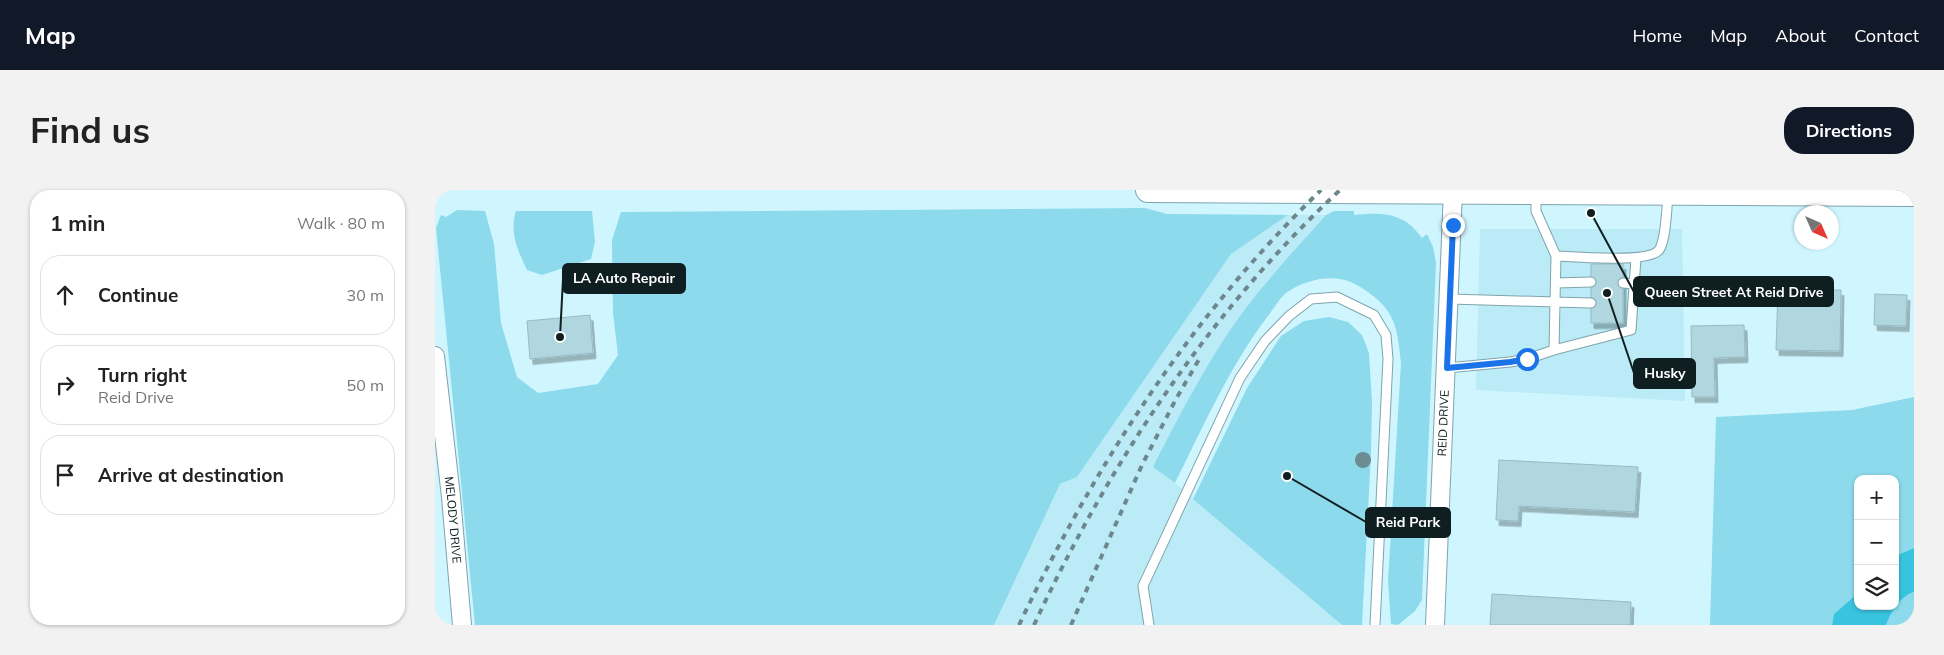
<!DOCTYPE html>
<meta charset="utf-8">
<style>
body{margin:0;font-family:Mulish,sans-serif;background:#f2f2f2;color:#222}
.controls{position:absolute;right:15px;bottom:15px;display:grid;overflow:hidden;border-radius:10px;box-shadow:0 1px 4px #0004}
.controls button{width:45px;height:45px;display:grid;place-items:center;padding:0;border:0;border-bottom:1px solid #e0e0e0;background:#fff;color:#222;font:25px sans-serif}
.compass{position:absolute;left:1359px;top:15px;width:45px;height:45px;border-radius:50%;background:#fff;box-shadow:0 1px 4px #0004;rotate:135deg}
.stop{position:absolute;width:15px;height:15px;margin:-11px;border:4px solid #1a73e8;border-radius:50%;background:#fff}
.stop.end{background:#1a73e8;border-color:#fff;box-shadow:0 1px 5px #0008}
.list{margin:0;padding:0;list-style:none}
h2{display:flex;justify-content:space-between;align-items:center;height:65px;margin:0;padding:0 20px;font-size:21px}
h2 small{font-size:16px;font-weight:400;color:#767676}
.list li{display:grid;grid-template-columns:32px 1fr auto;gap:15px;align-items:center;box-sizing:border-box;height:80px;margin:0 10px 10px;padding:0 10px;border:1px solid #e0e0e0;border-radius:20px}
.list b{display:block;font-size:19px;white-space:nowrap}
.list p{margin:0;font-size:16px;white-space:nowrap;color:#767676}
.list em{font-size:16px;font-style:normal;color:#767676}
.icon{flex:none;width:28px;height:28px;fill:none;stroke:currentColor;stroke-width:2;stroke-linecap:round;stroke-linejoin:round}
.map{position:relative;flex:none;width:1479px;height:435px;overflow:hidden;border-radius:20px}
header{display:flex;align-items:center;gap:30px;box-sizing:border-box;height:70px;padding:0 25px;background:#111827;color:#fff}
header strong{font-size:24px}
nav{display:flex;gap:28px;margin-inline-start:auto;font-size:18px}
.intro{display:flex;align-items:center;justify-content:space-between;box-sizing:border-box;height:120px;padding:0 30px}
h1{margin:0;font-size:35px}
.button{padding:12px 22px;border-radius:20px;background:#111827;color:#fff;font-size:18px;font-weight:700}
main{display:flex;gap:30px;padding:0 30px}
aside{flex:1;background:#fff;border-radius:20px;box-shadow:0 1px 4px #0004}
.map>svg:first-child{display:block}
.built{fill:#baebf6}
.green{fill:#8cdaeb}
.water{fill:#38c4df}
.building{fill:#b0d6df;stroke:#96bbc4;filter:url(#shadow)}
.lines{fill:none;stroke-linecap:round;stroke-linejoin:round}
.service-casing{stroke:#7fa4ad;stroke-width:11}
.minor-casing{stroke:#7fa4ad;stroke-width:20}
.secondary-casing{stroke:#7fa4ad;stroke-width:26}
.service{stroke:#fff;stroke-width:9}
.minor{stroke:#fff;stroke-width:18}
.secondary{stroke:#fff;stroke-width:24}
.rail{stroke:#6d888d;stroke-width:4;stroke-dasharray:6 6;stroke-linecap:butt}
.tree{fill:#6d8b92}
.route{stroke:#1a73e8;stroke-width:6}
.labels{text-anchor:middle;stroke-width:4.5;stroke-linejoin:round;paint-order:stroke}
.street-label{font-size:12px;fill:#0f1e21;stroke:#fff}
.leader{fill:none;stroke:#0f1e21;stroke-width:2}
.callout-dot{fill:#0f1e21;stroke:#fff;stroke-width:2}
.callout{fill:#0f1e21;stroke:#0f1e21;stroke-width:2}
.callout-label{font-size:14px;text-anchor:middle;font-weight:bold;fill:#fff}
</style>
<header>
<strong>Map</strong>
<nav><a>Home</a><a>Map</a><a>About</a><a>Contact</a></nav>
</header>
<div class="intro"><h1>Find us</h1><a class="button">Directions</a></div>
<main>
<aside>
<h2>1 min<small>Walk · 80 m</small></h2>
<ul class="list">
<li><svg class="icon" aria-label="ahead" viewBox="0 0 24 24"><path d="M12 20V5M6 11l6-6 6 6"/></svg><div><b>Continue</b></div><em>30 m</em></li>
<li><svg class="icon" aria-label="right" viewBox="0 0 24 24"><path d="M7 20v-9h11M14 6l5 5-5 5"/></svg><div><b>Turn right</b><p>Reid Drive</p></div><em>50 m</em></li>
<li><svg class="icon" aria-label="arrive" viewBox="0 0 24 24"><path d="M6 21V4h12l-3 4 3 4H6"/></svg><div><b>Arrive at destination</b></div></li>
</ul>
</aside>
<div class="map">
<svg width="1479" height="435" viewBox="0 0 1479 435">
<defs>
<filter id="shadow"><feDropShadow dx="3" dy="5.5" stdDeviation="0" flood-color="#0004"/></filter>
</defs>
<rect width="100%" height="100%" fill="#cff6ff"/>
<path class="built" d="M853 25H891L831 92 791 146 718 277 740 293 907 435H559L625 294 642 287 796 64Z
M1045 39H1247L1250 211 1041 200Z"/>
<path class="green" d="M710 18 732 24 853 25 796 64 642 287 625 294 559 435H40L1 38 6 25 11 27 22 20 50 21 59 54 66 133 82 187 103 203 163 194 183 165 178 123 177 50 186 22Z
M81 21H157L160 52 156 69 107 85 92 80C83 61 74 42 81 21Z
M899 21H919V25C947 22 969 22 987 48L992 44 998 57 1001 73 987 410 980 421 963 435 956 434 953 391 966 173C962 133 959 117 922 95 901 82 870 89 851 103 844 109 838 120 832 127 794 178 768 237 740 293L718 277C740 233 764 188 791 146 820 102 856 64 891 25Z
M894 127 913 132 927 145 934 163 937 212 936 263 927 435H907L758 309 812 198 846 146 869 131Z
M1479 207V358L1465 364 1460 368V289H1423V403L1399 424 1397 435H1275L1281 227 1417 220Z
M1479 402V435H1451C1456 423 1465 406 1479 402Z"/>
<path class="water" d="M1479 358V402C1465 406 1456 423 1451 435H1397L1399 424 1423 403V416H1460V368L1465 364Z"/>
<path class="building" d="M1156 74H1188V133H1156Z
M1343 100H1406L1405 161 1341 160Z
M1440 104 1472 105 1471 136 1439 135Z
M155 125 158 163 95 169 92 131Z
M1309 135 1310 167 1279 168 1280 207H1257L1256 136Z
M1064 270 1203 277 1200 322 1084 316 1083 331 1061 330Z
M1057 404 1196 412 1195 435H1055Z"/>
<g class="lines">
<defs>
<path id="service" d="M1101 4V21L1121 66C1139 67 1215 73 1224 60 1231 51 1232 15 1233 3
M1121 93 1156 92
M1188 93 1199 94
M1014 109 1120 112 1121 66
M1119 160 1120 112 1156 113
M1012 178 1075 172 1092 169 1119 160 1196 140 1201 68
M714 435 708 396 805 188 830 151 854 126 876 109 902 107 939 125 951 145 953 169 940 435"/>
<g id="minor">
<path id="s1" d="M0 166 16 307 27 435"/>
<path id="s2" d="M1000 435 1018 0"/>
</g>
<path id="secondary" d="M713 0 1479 4"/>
</defs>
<use href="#service" class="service-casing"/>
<use href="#minor" class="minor-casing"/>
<use href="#secondary" class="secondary-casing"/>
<use href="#service" class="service"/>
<use href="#minor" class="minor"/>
<use href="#secondary" class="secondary"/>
<path class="rail" d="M584 435C661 273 757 125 886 0
M599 435C674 274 774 122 905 0
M636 435 707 275 741 209 766 166"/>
</g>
<circle class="tree" cx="928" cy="270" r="8"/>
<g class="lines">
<path class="route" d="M1018 35 1012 178 1075 172 1092 169"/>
</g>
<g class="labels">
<g class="street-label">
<text dy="4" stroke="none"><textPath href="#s2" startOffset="202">REID DRIVE</textPath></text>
<text dy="4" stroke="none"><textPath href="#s1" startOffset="165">MELODY DRIVE</textPath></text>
</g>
</g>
<path class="leader" d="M125 147L128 89M1156 23L1199 102M1172 103L1199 183M852 286L931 332"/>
<g class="callout-dot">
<circle cx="125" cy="147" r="5"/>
<circle cx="1156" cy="23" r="5"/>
<circle cx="1172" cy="103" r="5"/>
<circle cx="852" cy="286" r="5"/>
</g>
<g class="callout">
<rect x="128" y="74" width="122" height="29" rx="5"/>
<rect x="1199" y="87" width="199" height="29" rx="5"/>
<rect x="1199" y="169" width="61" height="29" rx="5"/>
<rect x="931" y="318" width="84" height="29" rx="5"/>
</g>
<g class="callout-label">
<text x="189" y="93">LA Auto Repair</text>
<text x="1299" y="107">Queen Street At Reid Drive</text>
<text x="1230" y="188">Husky</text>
<text x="973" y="337">Reid Park</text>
</g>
</svg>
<div class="controls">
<button>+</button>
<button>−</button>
<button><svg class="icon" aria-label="layers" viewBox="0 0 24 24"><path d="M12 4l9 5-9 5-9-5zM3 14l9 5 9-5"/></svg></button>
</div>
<svg class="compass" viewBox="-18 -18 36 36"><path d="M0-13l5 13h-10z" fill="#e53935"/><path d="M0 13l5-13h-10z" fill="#767676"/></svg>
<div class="stop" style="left:1092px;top:169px"></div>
<div class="stop end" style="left:1018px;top:35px"></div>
</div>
</main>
